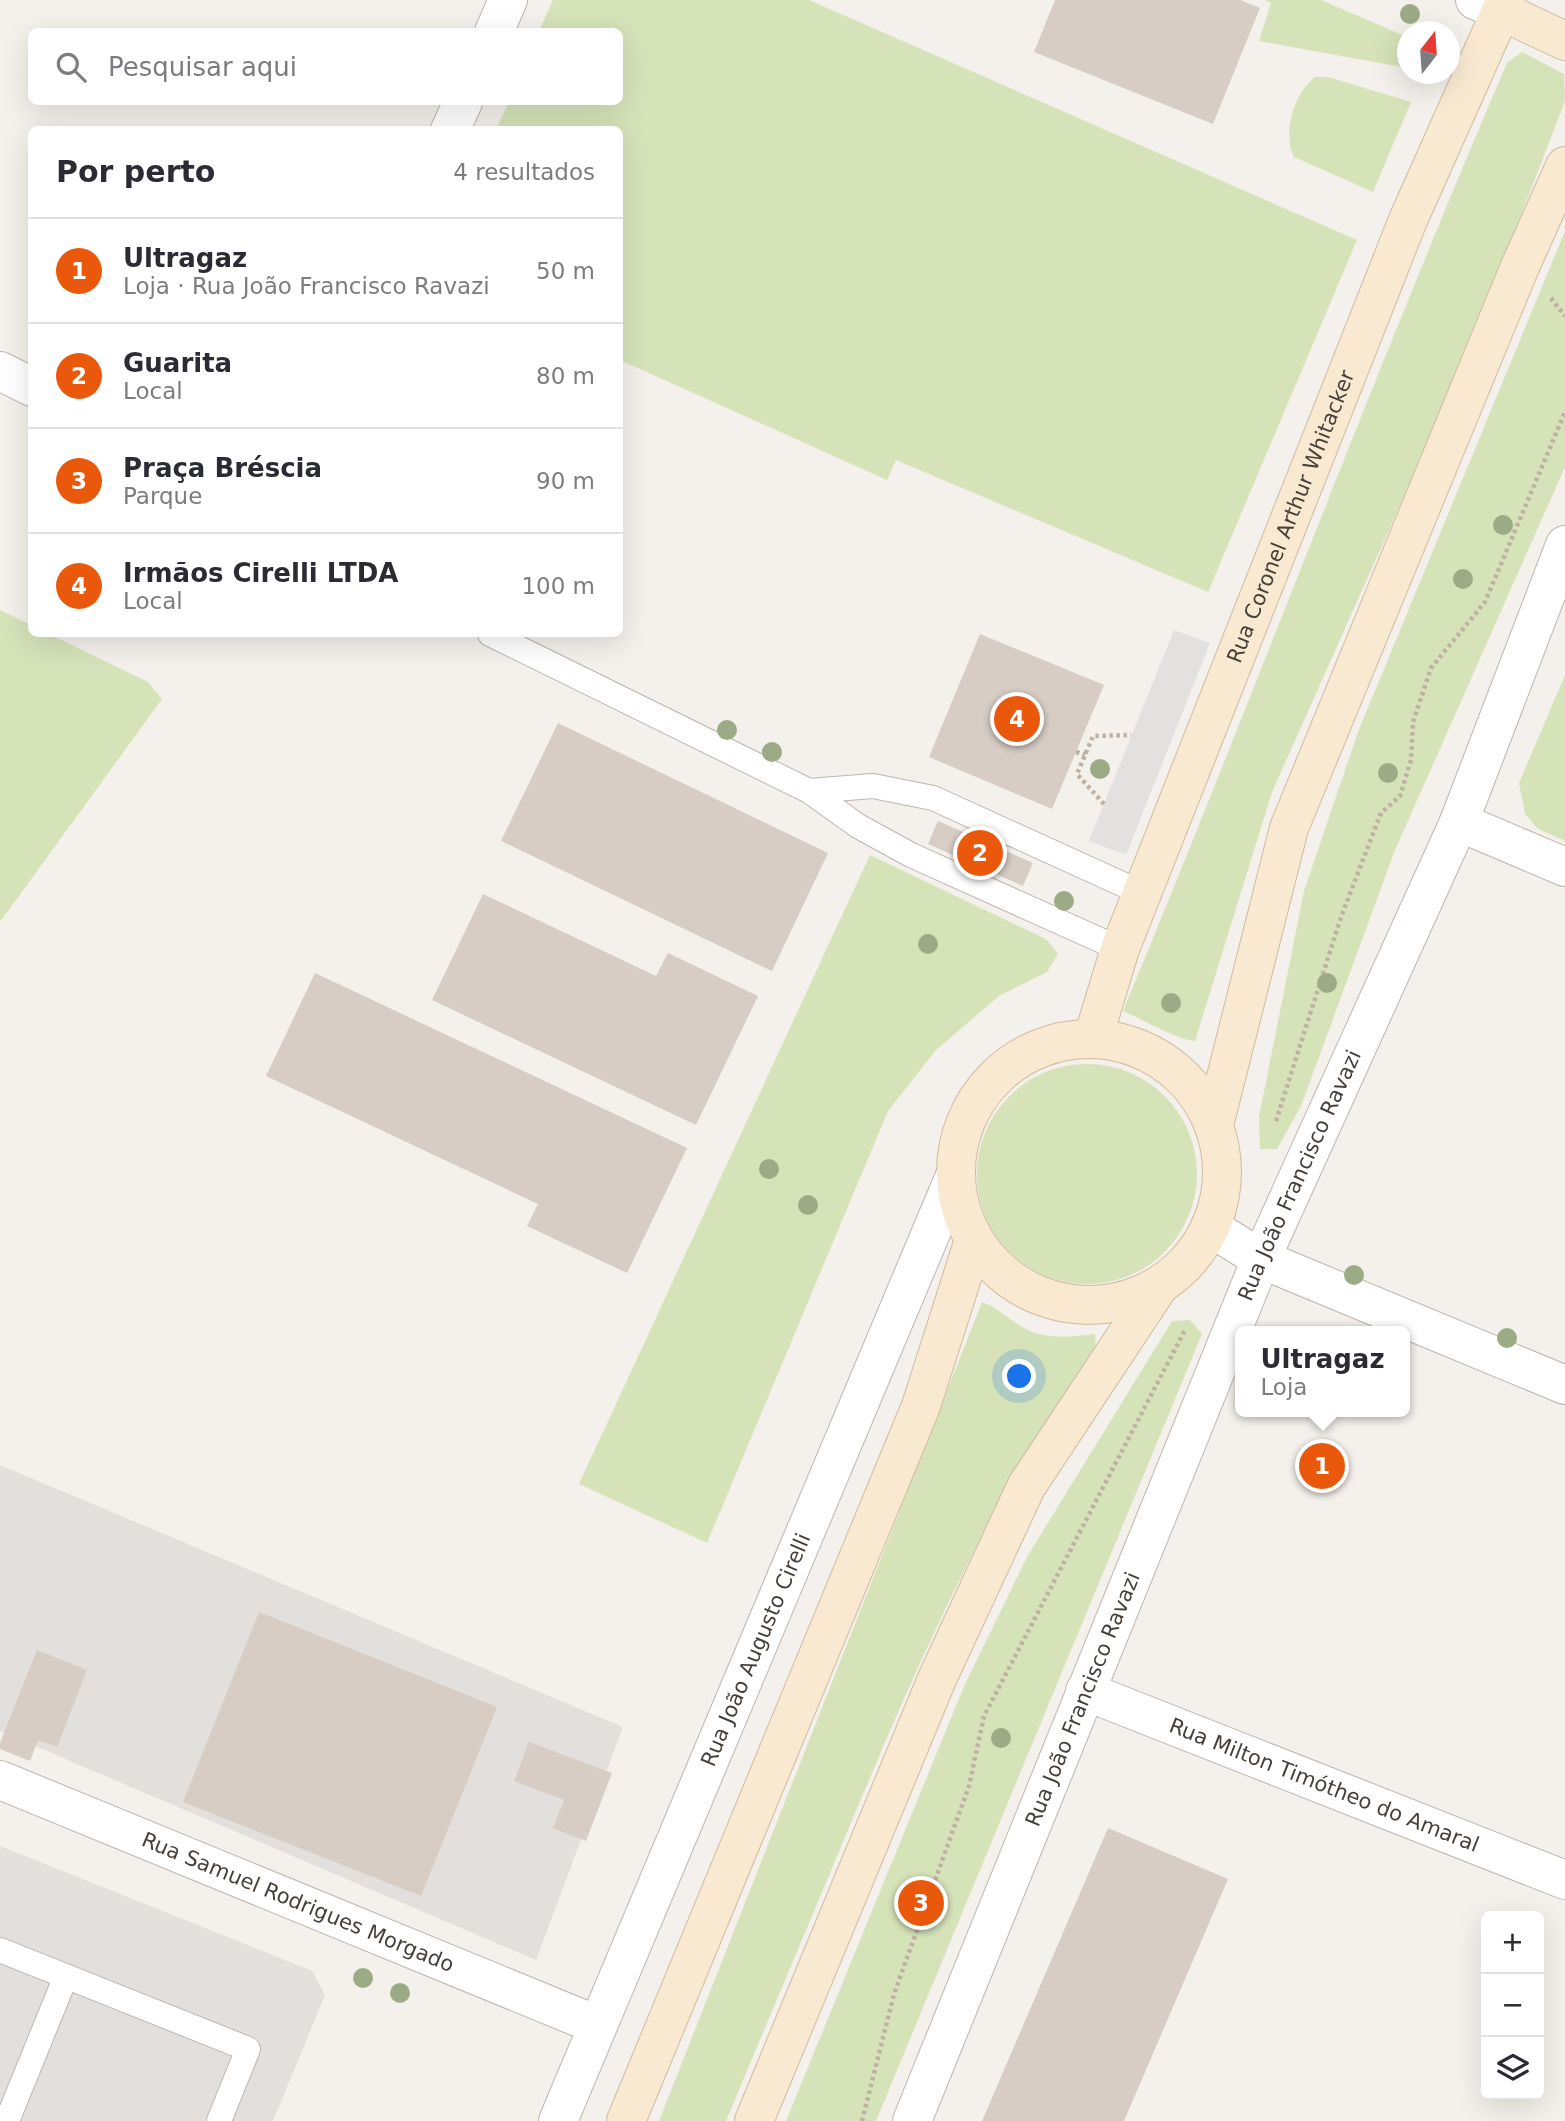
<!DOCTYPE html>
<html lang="pt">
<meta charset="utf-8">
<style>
body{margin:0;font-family:"DejaVu Sans",sans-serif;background:#f2f2f3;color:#2b2b33}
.controls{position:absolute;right:21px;bottom:21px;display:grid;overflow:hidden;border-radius:10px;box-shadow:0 7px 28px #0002}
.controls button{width:63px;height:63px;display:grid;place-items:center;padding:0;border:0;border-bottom:2px solid #e1e1e2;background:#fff;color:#2b2b33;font:35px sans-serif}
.compass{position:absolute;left:1397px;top:21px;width:63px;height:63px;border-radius:50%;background:#fff;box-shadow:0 7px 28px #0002;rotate:17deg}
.you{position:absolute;left:1020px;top:1377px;width:24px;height:24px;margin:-18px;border:5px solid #fff;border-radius:50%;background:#1a73e8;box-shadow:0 0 0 10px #1a73e833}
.badge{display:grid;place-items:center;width:46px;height:46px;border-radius:50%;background:#ea580c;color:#fff;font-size:23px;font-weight:700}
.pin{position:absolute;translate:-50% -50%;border:4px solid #fff;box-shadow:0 2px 7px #0006}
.popup{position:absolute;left:1235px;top:1326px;width:175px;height:91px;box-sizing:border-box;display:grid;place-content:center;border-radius:10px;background:#fff;filter:drop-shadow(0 2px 5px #0005);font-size:23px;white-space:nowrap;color:#7c7c81}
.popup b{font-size:26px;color:#2b2b33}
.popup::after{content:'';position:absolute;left:50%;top:100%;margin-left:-14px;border:14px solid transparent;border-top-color:#fff}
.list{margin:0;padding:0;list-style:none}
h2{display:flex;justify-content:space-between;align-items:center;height:91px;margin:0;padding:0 28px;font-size:30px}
h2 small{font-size:23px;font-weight:400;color:#7c7c81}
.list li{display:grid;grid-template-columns:46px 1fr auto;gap:21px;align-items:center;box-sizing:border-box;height:105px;padding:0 28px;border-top:2px solid #e1e1e2}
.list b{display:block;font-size:26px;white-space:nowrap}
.list p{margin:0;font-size:23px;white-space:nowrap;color:#7c7c81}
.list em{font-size:23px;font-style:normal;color:#7c7c81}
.icon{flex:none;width:38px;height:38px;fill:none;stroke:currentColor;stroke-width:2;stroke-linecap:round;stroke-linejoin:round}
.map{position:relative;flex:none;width:1565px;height:2121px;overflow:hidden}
.search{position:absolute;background:#fff;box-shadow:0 7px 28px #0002;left:28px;top:28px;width:595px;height:77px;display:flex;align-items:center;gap:18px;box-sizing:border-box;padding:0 24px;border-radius:10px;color:#7c7c81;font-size:26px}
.panel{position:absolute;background:#fff;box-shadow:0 7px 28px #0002;left:28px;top:126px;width:595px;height:511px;border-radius:10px}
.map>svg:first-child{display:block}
.industrial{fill:#e3dfdc}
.green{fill:#d6e3b9}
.parking{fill:#e3e1df}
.building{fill:#d7cdc5}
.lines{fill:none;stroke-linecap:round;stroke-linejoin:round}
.service-casing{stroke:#beb6af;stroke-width:26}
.minor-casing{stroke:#beb6af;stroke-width:40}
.secondary-casing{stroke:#cdbba0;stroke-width:40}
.path{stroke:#beb0a2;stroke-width:4.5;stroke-dasharray:3.5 3.5;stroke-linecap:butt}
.service{stroke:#fff;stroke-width:24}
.minor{stroke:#fff;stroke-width:38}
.secondary{stroke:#f8e9d0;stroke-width:38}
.tree{fill:#9cab86}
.labels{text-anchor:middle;stroke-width:5;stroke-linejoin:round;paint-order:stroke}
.street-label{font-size:21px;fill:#47403a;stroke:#fff}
</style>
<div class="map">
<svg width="1565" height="2121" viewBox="0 0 1565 2121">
<rect width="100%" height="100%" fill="#f4f0eb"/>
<path class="industrial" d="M0 1465 623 1727 536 1960 0 1731Z
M0 1846 312 1971 325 1995 273 2121H0Z"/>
<path class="green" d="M553 0H809L1357 240 1208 592 896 460 887 480 620 360V130L496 129 509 102H620V32L539 31Z
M1265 0H1321L1407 37V68L1259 41 1271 3Z
M1522 52 1564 74 1565 101 1468 353 1272 792 1195 1041C1180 1041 1140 1018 1123 1011 1254 696 1372 377 1507 63Z
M1315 77H1328L1411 102 1373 192 1294 157C1282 133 1294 93 1315 77Z
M1565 231V467L1395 850 1301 1106 1277 1149H1260L1259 1117 1304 891 1358 732Z
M0 610 31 625 32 634H49L148 682 162 699 0 922Z
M1565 675V841L1538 829 1525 814 1519 783Z
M870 855 1046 939 1058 954 1047 972 999 996 936 1050 888 1111 707 1543 579 1484Z
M977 1174a110 110 0 1 1 220 0a110 110 0 1 1-220 0Z
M982 1302C999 1308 1009 1320 1024 1328 1047 1340 1070 1337 1095 1334L1096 1348C993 1492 921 1656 853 1818 811 1919 768 2020 726 2121H659Z
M1190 1320 1202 1334 876 2121H786L965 1684 1027 1557 1172 1321Z"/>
<path class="parking" d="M1174 630 1210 643 1126 855 1089 841Z"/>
<path class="building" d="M1055 0H1240L1260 8 1213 124 1034 52Z
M980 634 1104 685 1052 809 929 757Z
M558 723 828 853 772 971 501 841Z
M938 821 1033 863 1023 886 928 844Z
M483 894 656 976 668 953 758 996 696 1125 432 1000Z
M315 973 687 1148 627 1273 527 1226 538 1204 266 1076Z
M259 1612 497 1707 421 1896 183 1802Z
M37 1650 87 1670 57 1747 38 1740 30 1761 0 1749V1743Z
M529 1742 612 1773 586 1841 553 1828 564 1800 514 1781Z
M1108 1828 1228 1879 1124 2121H982Z"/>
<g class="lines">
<defs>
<path id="service" d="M490 634 809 791 858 826 911 855 1120 949
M809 791 873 786 933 798 1144 894
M0 1950 248 2049 219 2121
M7 2121 66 1976"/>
<g id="minor">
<path d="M1475 0 1501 11"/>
<path d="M494 32 508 0"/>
<path d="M450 130 463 102"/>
<path d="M0 371 32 387"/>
<path d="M1459 822 1565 867"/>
<path d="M1210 1227 1261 1259 1565 1385"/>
<path id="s1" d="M1085 1691 1565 1880"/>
<path id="s2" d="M0 1780 597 2025"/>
<path id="s3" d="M558 2121 954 1178"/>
<path id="s4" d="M912 2121 1261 1259 1459 822 1565 545"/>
</g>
<g id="secondary">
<path d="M1501 11 1565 41"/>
<path id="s5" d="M1093 1038 1120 949 1408 220 1506 0"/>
<circle cx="1089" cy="1172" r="133"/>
<path d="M1214 1125 1289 828 1519 269 1565 166"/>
<path d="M626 2121 921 1406 974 1240"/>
<path d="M754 2121 937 1679 1026 1487 1159 1286"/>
</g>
</defs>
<use href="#service" class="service-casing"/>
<use href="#minor" class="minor-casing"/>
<use href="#secondary" class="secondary-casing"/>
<path class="path" d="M1551 298 1565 316
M1076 752 1085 755
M1104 804 1077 774 1093 736 1131 735
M1276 1121 1341 917 1381 813 1400 796 1411 760 1413 722 1431 668 1485 602 1565 412
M862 2121 894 1994 969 1786 984 1716 1185 1330"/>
<use href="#service" class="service"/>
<use href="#minor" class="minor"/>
<use href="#secondary" class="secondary"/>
</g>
<g class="tree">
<circle cx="1410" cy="14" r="10"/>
<circle cx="1503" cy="525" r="10"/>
<circle cx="1463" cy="579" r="10"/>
<circle cx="727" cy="730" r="10"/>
<circle cx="772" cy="752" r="10"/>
<circle cx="1100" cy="769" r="10"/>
<circle cx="1388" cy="773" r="10"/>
<circle cx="1064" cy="901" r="10"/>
<circle cx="928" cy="944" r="10"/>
<circle cx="1327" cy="983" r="10"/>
<circle cx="1171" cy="1003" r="10"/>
<circle cx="769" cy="1169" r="10"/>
<circle cx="808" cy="1205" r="10"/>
<circle cx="1354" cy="1275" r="10"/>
<circle cx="1507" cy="1338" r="10"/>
<circle cx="1001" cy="1738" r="10"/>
<circle cx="363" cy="1978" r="10"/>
<circle cx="400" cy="1993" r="10"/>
</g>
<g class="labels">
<g class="street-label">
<text dy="7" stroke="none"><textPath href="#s5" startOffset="558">Rua Coronel Arthur Whitacker</textPath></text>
<text dy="7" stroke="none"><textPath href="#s4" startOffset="1022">Rua João Francisco Ravazi</textPath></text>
<text dy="7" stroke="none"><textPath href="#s3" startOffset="511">Rua João Augusto Cirelli</textPath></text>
<text dy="7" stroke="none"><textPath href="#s4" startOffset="455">Rua João Francisco Ravazi</textPath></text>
<text dy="7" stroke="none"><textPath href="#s1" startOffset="257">Rua Milton Timótheo do Amaral</textPath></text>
<text dy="7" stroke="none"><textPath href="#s2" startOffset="322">Rua Samuel Rodrigues Morgado</textPath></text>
</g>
</g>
</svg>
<div class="controls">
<button>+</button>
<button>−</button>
<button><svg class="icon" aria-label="layers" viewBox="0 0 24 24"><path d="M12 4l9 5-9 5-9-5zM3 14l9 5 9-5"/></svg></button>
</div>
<svg class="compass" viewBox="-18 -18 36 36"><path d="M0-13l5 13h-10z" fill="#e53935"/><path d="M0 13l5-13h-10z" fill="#7c7c81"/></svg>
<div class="you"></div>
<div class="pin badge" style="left:1322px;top:1466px">1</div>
<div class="popup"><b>Ultragaz</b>Loja</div>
<div class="pin badge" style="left:980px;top:853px">2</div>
<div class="pin badge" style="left:921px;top:1903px">3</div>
<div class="pin badge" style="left:1017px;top:719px">4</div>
<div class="search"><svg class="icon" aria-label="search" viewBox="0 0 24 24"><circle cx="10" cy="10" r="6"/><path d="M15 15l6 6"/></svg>Pesquisar aqui</div>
<section class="panel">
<h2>Por perto<small>4 resultados</small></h2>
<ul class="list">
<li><span class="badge">1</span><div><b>Ultragaz</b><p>Loja · Rua João Francisco Ravazi</p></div><em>50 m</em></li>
<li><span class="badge">2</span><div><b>Guarita</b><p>Local</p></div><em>80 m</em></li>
<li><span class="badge">3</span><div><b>Praça Bréscia</b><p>Parque</p></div><em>90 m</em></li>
<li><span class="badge">4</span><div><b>Irmãos Cirelli LTDA</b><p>Local</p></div><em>100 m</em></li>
</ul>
</section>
</div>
